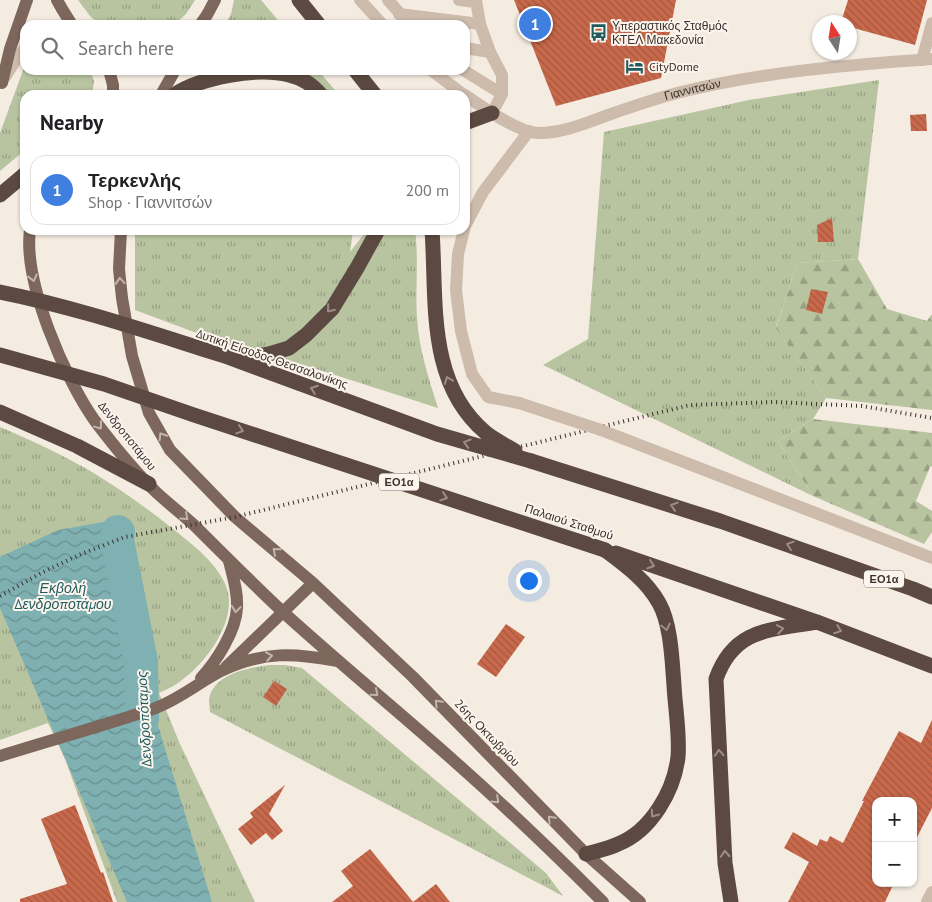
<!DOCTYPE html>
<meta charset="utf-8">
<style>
body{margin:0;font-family:"PT Sans",sans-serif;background:#f6f6f6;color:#202124}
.controls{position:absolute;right:15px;bottom:15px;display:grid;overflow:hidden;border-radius:10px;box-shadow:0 1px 4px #0004}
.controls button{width:45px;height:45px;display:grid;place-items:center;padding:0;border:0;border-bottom:1px solid #e0e0e0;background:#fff;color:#202124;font:25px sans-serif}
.compass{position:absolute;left:812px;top:15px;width:45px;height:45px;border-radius:50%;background:#fff;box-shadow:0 1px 4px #0004;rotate:348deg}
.you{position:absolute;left:528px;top:580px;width:18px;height:18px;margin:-12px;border:4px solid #fff;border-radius:50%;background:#1a73e8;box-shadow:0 0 0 8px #1a73e833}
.badge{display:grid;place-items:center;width:32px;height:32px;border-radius:50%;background:#1f5a5e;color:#fff;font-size:16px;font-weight:700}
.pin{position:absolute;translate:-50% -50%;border:2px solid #fff;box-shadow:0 1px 5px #0006}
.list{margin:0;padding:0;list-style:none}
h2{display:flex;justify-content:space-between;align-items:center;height:65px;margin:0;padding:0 20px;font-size:21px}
h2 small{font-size:16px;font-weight:400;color:#757577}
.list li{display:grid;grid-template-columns:32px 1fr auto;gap:15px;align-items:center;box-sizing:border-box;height:70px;margin:0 10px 10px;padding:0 10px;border:1px solid #e0e0e0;border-radius:15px}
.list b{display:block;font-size:19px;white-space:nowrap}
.list p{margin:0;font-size:16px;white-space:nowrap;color:#757577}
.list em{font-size:16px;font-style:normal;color:#757577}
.icon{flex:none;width:28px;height:28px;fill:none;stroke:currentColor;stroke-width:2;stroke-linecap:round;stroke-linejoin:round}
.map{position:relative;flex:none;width:932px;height:902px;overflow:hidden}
.search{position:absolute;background:#fff;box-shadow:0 1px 4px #0004;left:20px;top:20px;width:450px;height:55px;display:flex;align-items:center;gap:12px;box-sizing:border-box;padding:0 18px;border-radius:15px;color:#757577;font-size:19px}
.panel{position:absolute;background:#fff;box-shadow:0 1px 4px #0004;left:20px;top:90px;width:450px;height:145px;border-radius:15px}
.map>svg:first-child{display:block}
.grass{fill:url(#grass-tufts)}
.forest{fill:url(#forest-firs)}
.water{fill:url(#water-waves)}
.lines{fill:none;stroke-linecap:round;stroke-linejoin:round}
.river{stroke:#7fb0b2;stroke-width:34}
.building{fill:url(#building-back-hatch)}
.minor{stroke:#cdbbac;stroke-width:12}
.major{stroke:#7d675c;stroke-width:12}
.highway{stroke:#5c4a42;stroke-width:15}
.rail{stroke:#3b302b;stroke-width:4;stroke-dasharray:1 4;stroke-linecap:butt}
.minor-bridge{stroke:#cdbbac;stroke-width:12}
.highway-bridge{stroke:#5c4a42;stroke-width:15}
.oneway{stroke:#c2b5ac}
.oneway2{stroke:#9c8e87}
.labels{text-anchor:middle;stroke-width:4;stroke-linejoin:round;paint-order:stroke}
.shield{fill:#fbf5ee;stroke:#756b66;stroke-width:1}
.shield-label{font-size:11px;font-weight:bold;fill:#3b302b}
.poi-label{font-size:12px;fill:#3b302b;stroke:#fbf5ee;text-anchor:start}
.street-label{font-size:12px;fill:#3b302b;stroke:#fbf5ee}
.water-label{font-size:14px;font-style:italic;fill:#1f5a5e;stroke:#fbf5ee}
</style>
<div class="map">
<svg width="932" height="902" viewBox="0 0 932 902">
<defs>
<pattern id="grass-tufts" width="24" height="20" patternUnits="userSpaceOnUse" patternTransform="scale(1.25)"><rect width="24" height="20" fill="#b8c4a0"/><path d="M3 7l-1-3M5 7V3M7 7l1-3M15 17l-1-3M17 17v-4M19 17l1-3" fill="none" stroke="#97a083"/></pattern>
<pattern id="forest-firs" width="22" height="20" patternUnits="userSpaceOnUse" patternTransform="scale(1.25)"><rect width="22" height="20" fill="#b8c4a0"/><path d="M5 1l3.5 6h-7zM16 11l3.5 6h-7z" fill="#97a083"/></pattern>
<pattern id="water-waves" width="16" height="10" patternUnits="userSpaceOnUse" patternTransform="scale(1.25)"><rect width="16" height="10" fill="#7fb0b2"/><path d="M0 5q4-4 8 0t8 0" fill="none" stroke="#699091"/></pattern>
<pattern id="building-back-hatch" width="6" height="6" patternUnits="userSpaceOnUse" patternTransform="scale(1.25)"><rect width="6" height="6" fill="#c8694b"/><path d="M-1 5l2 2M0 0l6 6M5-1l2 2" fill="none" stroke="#a4573f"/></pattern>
</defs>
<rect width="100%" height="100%" fill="#f4ebe1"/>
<path class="grass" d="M78 0H195L186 14 174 25H100L90 16Z
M234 0H261L282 25H225L231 14Z
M25 65V70H90L94 81 92 95H25V150L0 171V133Z
M293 70H318L339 95H329L321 84Z
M879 80 858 259 797 263 776 327 826 398 813 419 778 441 813 496 543 365 588 339 604 132 749 100Z
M135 230H353L350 252 367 230H415C419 260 415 289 417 318 419 350 429 379 438 408L254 349 229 345 135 310Z
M0 427C31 440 63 455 92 472 120 489 147 508 173 529 193 545 216 562 226 586 239 619 207 662 182 680 175 686 167 689 159 693L180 744 255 902H117L65 759 48 723 0 740Z
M269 665H285L302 668 546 873 563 896 210 712C210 708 209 704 209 700 213 674 248 668 269 665Z"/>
<path class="forest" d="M858 259 887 309 927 321 932 314V410L826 398 776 328 797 263Z
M813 419 932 433V466L930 467 916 501 932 511V532L924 544 813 496 778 441Z"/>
<path class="water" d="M115 520 132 641 212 902H127L0 608V557L58 530Z"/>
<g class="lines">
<path class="river" d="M118 532 117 540 141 662 142 719"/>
</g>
<path class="building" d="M514 0H676L661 78 556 106Z
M848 0H927L915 45 850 27V22H841Z
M926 114 927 131H911L910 115Z
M832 218 834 242H818L817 225Z
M811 289 828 292 822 314 806 310Z
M506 624 525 637 496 677 477 664Z
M274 681 287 689 276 706 263 697Z
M932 720V808L913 845V801H876V883H894L885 902H788L809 862 784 848 793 832 817 846 820 839 827 842 830 836 843 843 864 801H862L899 731 921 743Z
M285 785 269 814 283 831 272 840 266 833 251 845 238 829 253 817 250 813Z
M75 805 101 873 103 872 113 902H20V899L67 884 41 819Z
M370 849 413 902 436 884 450 902H332L353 886 341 871Z"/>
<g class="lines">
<g class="minor">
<path d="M360 0 383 25"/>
<path d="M388 0 410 25"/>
<path d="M459 0 476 2"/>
<path d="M476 0 480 24 490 52 502 75V94L492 113"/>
<path d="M399 14 480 24"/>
<path d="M465 48 490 52"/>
<path d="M922 60 932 23"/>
<path d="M431 70 464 95"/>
<path d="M463 70 502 94"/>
<path d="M5 77 17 58 25 48"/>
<path id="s1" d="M465 95C482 107 519 133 539 133 563 133 586 123 608 115 631 107 654 99 677 93 760 72 847 65 932 59"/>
<path d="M465 226 483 192 529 131"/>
<path d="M464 230 458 254 456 290 461 331 472 374 488 397 519 403"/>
<path d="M601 430 932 558"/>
<path d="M927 902 932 892"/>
</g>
<path class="major" d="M57 0 62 9 72 25
M200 25 207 15 215 0
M109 70 113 85V95
M2 83 10 49 27 0
M161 95 175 70
M30 230C23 282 65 379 95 421 114 446 134 471 157 493 169 504 183 515 195 526 224 555 253 584 283 612 339 663 398 711 454 761 505 806 555 854 603 902
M121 230 119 269 122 298 132 356 149 413 170 450 235 517 313 583 413 677 586 854 640 902
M226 667 313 583
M201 678C216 662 236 631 237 608 238 592 233 577 229 561
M0 756C51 740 102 726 153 709 179 700 199 682 223 670 264 651 294 653 338 661"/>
<path class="highway" d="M299 0 319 25
M355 70 375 95
M174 95C201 77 257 67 289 75 302 78 313 85 321 95
M465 123 492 113
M0 195 25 174
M231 357 247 358 269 354 289 348 306 335 332 309 357 268 378 230
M0 412 77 446 149 484
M531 461 720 521 913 589 932 597
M616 553 817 622 932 666
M586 854C596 851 608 849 618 844 651 831 674 791 678 757 680 735 675 707 674 685 672 660 671 624 659 603 646 580 625 565 605 550
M731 902 725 863 716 679C734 628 771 630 817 622"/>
<path class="rail" d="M0 596 43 572 79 555 125 537 235 517 690 405 774 402 862 406 932 418"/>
<path class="minor-bridge" d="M519 403 601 430"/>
<path class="highway-bridge" d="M432 230C437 300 426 383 486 433 495 440 505 445 515 451
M0 292C76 307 151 333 225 356L437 434 531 461
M0 355 104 384 194 415 605 550"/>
</g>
<defs><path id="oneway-chevron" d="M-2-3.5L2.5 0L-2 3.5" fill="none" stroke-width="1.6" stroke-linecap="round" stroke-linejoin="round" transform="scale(1.25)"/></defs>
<g class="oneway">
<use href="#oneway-chevron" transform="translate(33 278) rotate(76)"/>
<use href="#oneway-chevron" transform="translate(120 281) rotate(-95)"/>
<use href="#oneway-chevron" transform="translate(99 426) rotate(53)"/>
<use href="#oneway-chevron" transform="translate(162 436) rotate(-122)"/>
<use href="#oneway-chevron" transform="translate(185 517) rotate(42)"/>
<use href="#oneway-chevron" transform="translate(276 551) rotate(-139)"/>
<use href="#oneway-chevron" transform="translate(236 609) rotate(96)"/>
<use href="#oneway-chevron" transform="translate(269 656) rotate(-9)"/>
<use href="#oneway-chevron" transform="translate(375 693) rotate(41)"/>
<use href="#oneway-chevron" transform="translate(438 703) rotate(-134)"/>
<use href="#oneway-chevron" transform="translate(496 800) rotate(43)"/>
<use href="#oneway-chevron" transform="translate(551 819) rotate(-134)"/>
</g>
<g class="oneway2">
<use href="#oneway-chevron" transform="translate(330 309) rotate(129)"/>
<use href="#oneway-chevron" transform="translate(448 380) rotate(-112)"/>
<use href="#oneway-chevron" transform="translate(314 389) rotate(-160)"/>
<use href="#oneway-chevron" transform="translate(240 430) rotate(18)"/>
<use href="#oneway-chevron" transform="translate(467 443) rotate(-164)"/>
<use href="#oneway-chevron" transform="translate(444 497) rotate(18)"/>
<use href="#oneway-chevron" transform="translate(674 506) rotate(-162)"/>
<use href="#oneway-chevron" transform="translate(790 545) rotate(-161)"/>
<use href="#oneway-chevron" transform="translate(651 565) rotate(19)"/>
<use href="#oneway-chevron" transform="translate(666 627) rotate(77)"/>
<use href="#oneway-chevron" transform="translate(780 629) rotate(-10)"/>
<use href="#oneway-chevron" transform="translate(838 630) rotate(21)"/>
<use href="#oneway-chevron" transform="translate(719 753) rotate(-93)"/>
<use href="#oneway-chevron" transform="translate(654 814) rotate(125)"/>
<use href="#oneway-chevron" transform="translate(725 854) rotate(-93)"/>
</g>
<defs>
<symbol id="bus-bare" viewBox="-9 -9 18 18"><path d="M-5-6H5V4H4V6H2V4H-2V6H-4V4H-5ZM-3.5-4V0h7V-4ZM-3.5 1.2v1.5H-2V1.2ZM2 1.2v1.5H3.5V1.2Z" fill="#1f5a5e" stroke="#fbf5ee" stroke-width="2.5" paint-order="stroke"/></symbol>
<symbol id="hotel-bare" viewBox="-9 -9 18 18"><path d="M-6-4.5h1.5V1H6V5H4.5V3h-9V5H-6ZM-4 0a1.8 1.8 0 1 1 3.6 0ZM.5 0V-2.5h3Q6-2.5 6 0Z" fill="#1f5a5e" stroke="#fbf5ee" stroke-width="2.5" paint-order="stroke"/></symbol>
</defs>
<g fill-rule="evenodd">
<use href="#bus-bare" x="586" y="20" width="25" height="25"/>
<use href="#hotel-bare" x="622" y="54" width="25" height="25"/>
</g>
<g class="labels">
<g class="shield">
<rect x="379" y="473.5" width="40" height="17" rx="4"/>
<rect x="864" y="570.5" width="40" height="17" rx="4"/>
</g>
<g class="shield-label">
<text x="399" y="486">ΕΟ1α</text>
<text x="884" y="583">ΕΟ1α</text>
</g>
<g class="poi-label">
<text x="612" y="30">Υπεραστικός Σταθμός<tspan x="612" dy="14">ΚΤΕΛ Μακεδονία</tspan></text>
<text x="649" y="71">CityDome</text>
</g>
<g class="street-label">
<text dy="4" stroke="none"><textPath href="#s1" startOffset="244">Γιαννιτσών</textPath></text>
<text transform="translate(272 359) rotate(19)" y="4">Δυτική Είσοδος Θεσσαλονίκης</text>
<text transform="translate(127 436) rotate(51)" y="4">Δενδροποτάμου</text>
<text transform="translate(569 522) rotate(18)" y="4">Παλαιού Σταθμού</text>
<text transform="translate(487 733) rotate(46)" y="4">26ης Οκτωβρίου</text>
</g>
<g class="water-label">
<text x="63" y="593">Εκβολή<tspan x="63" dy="16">Δενδροποτάμου</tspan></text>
<text transform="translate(144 719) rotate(-93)" y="5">Δενδροπόταμος</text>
</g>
</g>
</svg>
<div class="controls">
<button>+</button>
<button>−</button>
</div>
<svg class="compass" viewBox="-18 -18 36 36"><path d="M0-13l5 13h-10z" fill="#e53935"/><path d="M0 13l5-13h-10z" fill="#757577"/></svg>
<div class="you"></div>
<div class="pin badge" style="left:535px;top:24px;background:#3f7fe0">1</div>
<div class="search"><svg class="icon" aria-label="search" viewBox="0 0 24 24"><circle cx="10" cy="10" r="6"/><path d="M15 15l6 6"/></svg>Search here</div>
<section class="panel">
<h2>Nearby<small></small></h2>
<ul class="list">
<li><span class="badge" style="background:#3f7fe0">1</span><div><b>Τερκενλής</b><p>Shop · Γιαννιτσών</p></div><em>200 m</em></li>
</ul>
</section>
</div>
